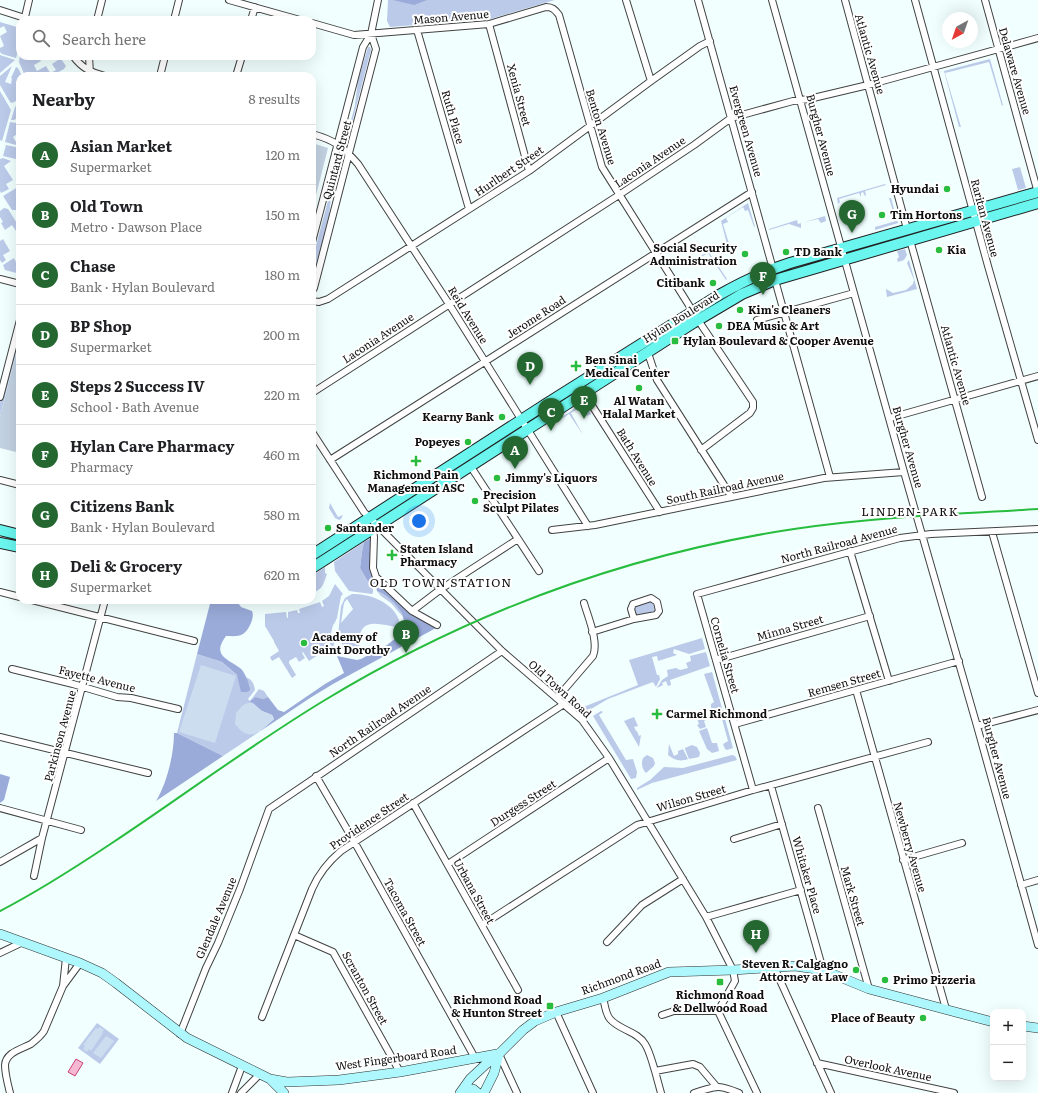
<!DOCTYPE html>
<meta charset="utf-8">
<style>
body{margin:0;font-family:Literata,serif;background:#f6f6f6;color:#202124}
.controls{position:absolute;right:12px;bottom:12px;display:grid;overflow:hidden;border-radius:8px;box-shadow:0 4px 16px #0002}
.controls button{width:36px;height:36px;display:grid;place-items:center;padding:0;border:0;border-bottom:1px solid #e0e0e0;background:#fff;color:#202124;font:20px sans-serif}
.compass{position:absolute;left:942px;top:12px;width:36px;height:36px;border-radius:50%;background:#fff;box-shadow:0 4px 16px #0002;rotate:220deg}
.you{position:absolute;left:419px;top:521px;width:14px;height:14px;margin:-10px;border:3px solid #fff;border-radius:50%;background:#1a73e8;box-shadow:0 0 0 6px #1a73e833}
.badge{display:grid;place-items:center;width:26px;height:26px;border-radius:50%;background:#246730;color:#fff;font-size:13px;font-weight:700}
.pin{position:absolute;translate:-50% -33px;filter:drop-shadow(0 1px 2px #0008)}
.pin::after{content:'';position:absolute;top:21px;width:14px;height:12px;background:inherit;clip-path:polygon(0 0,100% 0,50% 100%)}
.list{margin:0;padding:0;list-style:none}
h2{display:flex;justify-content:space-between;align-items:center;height:52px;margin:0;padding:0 16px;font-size:17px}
h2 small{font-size:13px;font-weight:400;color:#757577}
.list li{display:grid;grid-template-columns:26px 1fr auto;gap:12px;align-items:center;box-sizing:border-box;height:60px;padding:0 16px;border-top:1px solid #e0e0e0}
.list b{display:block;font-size:15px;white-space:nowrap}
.list p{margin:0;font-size:13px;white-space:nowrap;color:#757577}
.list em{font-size:13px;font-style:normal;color:#757577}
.icon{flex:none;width:22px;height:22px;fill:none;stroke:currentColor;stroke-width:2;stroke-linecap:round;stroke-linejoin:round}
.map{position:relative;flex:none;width:1038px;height:1093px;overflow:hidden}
.search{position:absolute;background:#fff;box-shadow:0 4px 16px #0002;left:16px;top:16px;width:300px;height:44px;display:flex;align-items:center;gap:10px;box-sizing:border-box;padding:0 14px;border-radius:12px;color:#757577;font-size:15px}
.panel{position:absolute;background:#fff;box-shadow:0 4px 16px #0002;left:16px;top:72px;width:300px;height:532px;border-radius:12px}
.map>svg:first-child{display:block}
.green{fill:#bbcae9;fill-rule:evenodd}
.forest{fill:#9aabd9}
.cemetery{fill:#c2d1e1}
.pitch{fill:#cdddf0}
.water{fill:#f5b7d2;stroke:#cb3f78}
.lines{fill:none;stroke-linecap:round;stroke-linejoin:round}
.street-casing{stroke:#424242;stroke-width:8}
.secondary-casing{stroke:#313131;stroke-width:10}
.primary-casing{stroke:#202020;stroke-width:12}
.street{stroke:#fff;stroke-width:6}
.secondary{stroke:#aef7fd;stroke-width:9}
.primary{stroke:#6af6ef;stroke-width:10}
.rail{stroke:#29bd3f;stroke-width:2}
.poi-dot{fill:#29bd3f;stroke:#fff;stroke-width:1.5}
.labels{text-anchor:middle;stroke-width:4;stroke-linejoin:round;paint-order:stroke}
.street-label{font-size:11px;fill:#0f0f0f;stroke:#fff}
.poi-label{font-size:11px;font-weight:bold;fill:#0f0f0f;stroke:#fff;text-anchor:start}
.neighbourhood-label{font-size:12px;letter-spacing:1px;fill:#0f0f0f;stroke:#fff}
</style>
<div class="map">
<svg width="1038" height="1093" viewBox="0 0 1038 1093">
<rect width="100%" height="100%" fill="#f1ffff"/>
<path class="green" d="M388 0H555L490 19 390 27 387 21Z
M0 22 20 28V43L16 58 2 54 0 52V48L4 46 0 36 7 32 4 26 0 28Z
M368 47H370L371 50 348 138 347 136 355 105 358 80Z
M0 55 15 60 0 73Z
M20 55V56H38L41 61 34 65 37 71 46 66 52 76H25L19 62Z
M56 56H59L66 66 64 69 53 75 52 72 56 70 52 64 58 60Z
M990 59 1003 105 1002 106 989 62 945 73 961 127H959L944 71Z
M12 66 5 82 11 84 12 78H11L16 67 18 68 22 76H20V99L12 103 10 102 0 85V76Z
M0 91 11 110 2 141 0 140Z
M20 102V118L19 117 14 120H11L15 107Z
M10 122 16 123 20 130V132L13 137 16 142 20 140V146L5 142Z
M6 145 20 148V160L3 156Z
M3 158 11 161 4 166 13 180 6 184 9 189 1 193 0 191V159Z
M339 159 340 161 332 190 329 216 312 281V261Z
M1020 167 1026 188 1018 190 1012 169Z
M885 184 886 185 865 191 866 195 865 196 863 192 861 193V197L859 193 839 199 840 202 838 204 837 198Z
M18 187 20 190V200L17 202 20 210H12L3 196Z
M889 198H891L898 223 875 230V227L896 221Z
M748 203 755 227H754L748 210 745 211 743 207 726 218 728 222 723 224 730 247 728 248 721 221Z
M4 208 8 209 20 228 16 231 12 225 5 230 1 223 3 222 0 217V211Z
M825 216 826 221 821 223 818 219 801 223V228L789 224 769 230V229L797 220 798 224Z
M3 239 10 251 3 255 6 260 2 263 0 260V241Z
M905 249 907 255 904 260 898 262 897 259 899 257 897 251Z
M708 251 727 279 726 280 708 253 691 263Z
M14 258 20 270V274L5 270 3 265Z
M909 260 917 289 887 297 886 290V289L893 293 906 290 913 284 914 280 907 263Z
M15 344H18L0 417V402Z
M584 402 591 414 587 416 581 407 571 413 583 435 569 414 563 418H561Z
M330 503 338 517 343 515 341 519 339 520 335 518 329 508Z
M364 542 362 552 360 568 367 581 373 588V592L372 594 349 591 335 571 334 562Z
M325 567V573L327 574C323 585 323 589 312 593V576Z
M335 584 343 594 341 596 337 618 334 624 333 625 331 633 335 639 333 648 323 634H322L330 646 323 650 324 651 309 661 303 652 302 653 305 658 299 662 296 657 289 661V663L296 675 292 678 279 657 272 661 270 657 279 651 274 642V641L265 626V614L286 612 287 618H288V612L297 610 298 613H300L299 609 320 602 322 607 324 606 322 601 329 596Z
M377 591C385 593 402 609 403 617L391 603 381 596Z
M352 594C370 593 397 604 400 624L398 627C380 625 359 615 359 644 359 649 361 652 357 656L350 654 342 648V641L338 635 341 606 345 598ZM347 599 353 609 341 623 344 603Z
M247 600H292C281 604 257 606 247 600Z
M650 601C655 603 656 607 654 612L641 616 636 614 635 609 636 606Z
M404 621 413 629 409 634H401L399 636 403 628Z
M702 638 705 649 689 654 674 649 673 653 677 655 658 661 657 656 652 657 657 675H659L660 679 656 687 653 682 608 699 586 712 581 708 638 685 629 660Z
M706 652 710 666 670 680 671 685 668 686 666 681 662 683 663 685 657 688 662 680 668 676 667 670 676 668 680 670 688 668 686 663 691 661 690 656Z
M197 654 222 662 250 687 246 677C252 680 254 683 255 690L248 699 250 701 259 689 264 691 268 697 263 699 256 697 262 711 259 732 223 756 177 733Z
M712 672 733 748 727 750 725 749 723 744 728 741 719 708 708 711V710L711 708V704L714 702 704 674Z
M704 708 706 709 709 718 704 721 706 727 700 729 697 725 699 724 696 716 703 714 702 709Z
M601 711 603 712 599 715 626 760 633 759 637 772 636 778 631 779 593 716Z
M634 717 638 726 634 727 636 731H637L639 736 641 735 639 747 624 721Z
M707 728 712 743H717L719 751 712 753 707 749 699 731Z
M669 744 674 756 678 754V751L683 749 688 759C680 762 674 760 668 755Z
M692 745 697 747 700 753 699 757 689 759 685 749V748Z
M647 755 653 758 655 763 654 766 646 773C642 769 641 763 643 758Z
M732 755 735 756 737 760 652 783 637 790V788L650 780 664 767 683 768Z
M97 1023 119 1039 100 1064 78 1048Z"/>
<path class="forest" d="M393 0H427L414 5Z
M371 538 373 539C371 557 368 563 376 579L373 588 369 584 360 568 362 552 364 542Z
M378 581 419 618 436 628 333 684 310 698 259 732 274 719 272 715 262 711 250 701 256 697 263 699 268 697 278 710 284 712 325 684 344 673 337 656 357 660 361 659 387 645 401 634H409L412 632 413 629 404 621C403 618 403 615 401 612 397 605 385 593 377 591L376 586Z
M211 600H236L241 607 252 611C255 617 249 630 243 634 239 637 231 636 226 636 212 655 226 658 240 668 244 671 246 677 248 681 249 685 250 687 250 690L247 692H241L237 675 222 662 197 654Z
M174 733H177L223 756 156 801C167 783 174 754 174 733Z
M0 774 10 777 4 800 0 803Z"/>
<path class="cemetery" d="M312 143 328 148 312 211Z
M20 337V453L0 448V417Z"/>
<path class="pitch" d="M201 665 236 676 215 743 179 732Z
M248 703H253L262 711 272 715 274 719C261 731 250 744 235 724L236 713 243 705Z
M100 1027 104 1030 102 1032 103 1033 91 1051 89 1049 87 1052 83 1049 85 1046 83 1045 96 1028 98 1029Z
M106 1036 114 1041 101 1058 93 1053Z"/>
<path class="water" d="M76 1059 83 1063 75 1076 68 1072Z"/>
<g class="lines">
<defs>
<path id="street" d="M229 0 300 20
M626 0 651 81
M698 0 773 269
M772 0 904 472 977 726 1038 945
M845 0 907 229
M915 0 988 266 1038 440
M985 0 1038 193
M0 10 31 20
M25 17 29 0
M97 20 102 0
M174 20 179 0
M251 20 255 7
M312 23 354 35 489 24 546 7C553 7 555 10 559 15L602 167 702 326 753 402V408L750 413 701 450
M489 24 529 171
M417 30 469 209
M73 56C82 68 90 72 105 76
M89 56 90 74
M160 76 165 56
M236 76 242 56
M312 134C335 140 343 147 358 164L449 304 588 526
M910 240 982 497
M312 242 363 47 371 34 378 0
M0 279 20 284
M775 280 830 477
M312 291 314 288 376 49 371 34
M312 301 319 302 328 299 529 171 651 81 700 46 710 41
M757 320 854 293
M648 353 657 380 731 496
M312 393 619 195 694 145 731 118 793 101 809 99 868 85 1038 38
M584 393 660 512
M0 397 20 320
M890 418 1038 376
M312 432 364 512 502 651 582 720 609 758 706 917 733 970 735 981 718 1011
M330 460 752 192
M471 467 539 571
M0 480 20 485
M373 529 374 537 373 568 376 577 412 611 437 625
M552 530 595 525 824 478 904 472
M992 532 1038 693
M850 551 889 681
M0 592 20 597
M32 600 194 641
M412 611 441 589 518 539
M592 632 634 619 656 615 659 611 657 602 651 598 633 604 631 609 634 619
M716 660 870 616
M12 669 73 684 117 697 131 698 178 709
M856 690 946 1009
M557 698 593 656C599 642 588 617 584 603
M735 724 959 661
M977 726 1038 710
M0 737 148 773
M316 776 355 843 475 1058
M771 786 823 970
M753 790 697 594 900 538 931 534 1038 529
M413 803 518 990
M0 808 81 830
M818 808 869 989
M734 839 782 824
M903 860 962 843
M0 862 42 838
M448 864 609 758
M34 876 42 838 105 600
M1021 885 1038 880
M706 917 801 890
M482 925 637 825 753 790 928 742
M294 935 333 952 400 1072
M607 942 642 905 683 879
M0 953 23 942
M774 967 831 1093
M63 986 66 958
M603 998C605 1004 605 1013 610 1019 619 1030 637 1031 645 1044 650 1052 652 1062 655 1071L693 1064 700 1067 716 1086
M718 1011 757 1093
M556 1012 593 1093
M662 1015 674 1011H718
M262 1017 312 889C319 873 328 862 341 851L564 704
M180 1034 206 968 218 943 240 889 269 809 502 651
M499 1054 517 1093
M817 1063 954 1093
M655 1071 661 1093
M10 1093C8 1085 5 1074 5 1065 6 1052 22 1049 31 1044 36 1040 41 1036 44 1031L63 986 80 963
M232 1093 242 1066
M241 1093 260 1074
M694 1093C717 1086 717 1084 739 1093"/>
<path id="secondary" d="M0 934 80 963 102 973 116 983 187 1038 270 1079 287 1082 339 1080 400 1072 497 1054
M1023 1026 1038 1028
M270 1079 284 1093
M460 1093 470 1079 485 1065 499 1054 523 1030 535 1021 556 1012 603 998 669 972 733 970 795 966 823 970 869 989 993 1022
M461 1093 473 1089 478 1093
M484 1093 494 1073 499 1054"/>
<path id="primary" d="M0 530 20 535
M0 543 20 547
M312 555 546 404 719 295C742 282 765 271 790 263L1038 192
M312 568 693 323 742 294 775 280 1038 203"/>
</defs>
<use href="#street" class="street-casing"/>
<use href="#secondary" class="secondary-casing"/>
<use href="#primary" class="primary-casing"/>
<use href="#street" class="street"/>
<use href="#secondary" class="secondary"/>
<use href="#primary" class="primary"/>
<path class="rail" d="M0 911C39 891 76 867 112 843 183 796 252 744 325 700 469 613 628 554 794 529 875 517 956 514 1038 509"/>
</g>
<g class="poi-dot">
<circle cx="947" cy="189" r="4"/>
<circle cx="882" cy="215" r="4"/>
<circle cx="939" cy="250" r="4"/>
<circle cx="786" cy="252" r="4"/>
<circle cx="745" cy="254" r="4"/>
<circle cx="713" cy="283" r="4"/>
<circle cx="740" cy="310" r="4"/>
<circle cx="719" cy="326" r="4"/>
<rect x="671" y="337" width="8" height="8" rx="2"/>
<path d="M574 360h4v4h4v4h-4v4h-4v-4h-4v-4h4z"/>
<circle cx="639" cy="388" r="4"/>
<circle cx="502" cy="417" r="4"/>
<circle cx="468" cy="442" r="4"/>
<path d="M414 455h4v4h4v4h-4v4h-4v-4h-4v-4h4z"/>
<circle cx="497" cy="478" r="4"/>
<circle cx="475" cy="501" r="4"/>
<circle cx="328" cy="528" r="4"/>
<path d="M390 549h4v4h4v4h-4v4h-4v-4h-4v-4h4z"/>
<circle cx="304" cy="643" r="4"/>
<path d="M655 708h4v4h4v4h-4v4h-4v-4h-4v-4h4z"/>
<circle cx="856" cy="970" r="4"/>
<circle cx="885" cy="980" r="4"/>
<rect x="716" y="978" width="8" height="8" rx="2"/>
<rect x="546" y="1002" width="8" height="8" rx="2"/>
<circle cx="923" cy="1018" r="4"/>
</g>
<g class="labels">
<g class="street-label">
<text transform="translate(451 17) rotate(-5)" y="4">Mason Avenue</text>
<text transform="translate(870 54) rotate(74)" y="4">Atlantic Avenue</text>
<text transform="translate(1015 71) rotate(74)" y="4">Delaware Avenue</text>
<text transform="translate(519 95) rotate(75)" y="4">Xenia Street</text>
<text transform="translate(453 117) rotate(74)" y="4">Ruth Place</text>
<text transform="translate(601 127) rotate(73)" y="4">Benton Avenue</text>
<text transform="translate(746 131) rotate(74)" y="4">Evergreen Avenue</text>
<text transform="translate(821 135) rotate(75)" y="4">Burgher Avenue</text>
<text transform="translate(337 160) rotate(-75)" y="4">Quintard Street</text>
<text transform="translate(650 162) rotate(-34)" y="4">Laconia Avenue</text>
<text transform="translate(509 171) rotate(-34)" y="4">Hurlbert Street</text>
<text transform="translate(985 218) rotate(75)" y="4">Raritan Avenue</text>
<text transform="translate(468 315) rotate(58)" y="4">Reid Avenue</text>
<text transform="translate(536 317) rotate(-33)" y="4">Jerome Road</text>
<text transform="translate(681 317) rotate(-32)" y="4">Hylan Boulevard</text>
<text transform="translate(378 338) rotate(-33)" y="4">Laconia Avenue</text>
<text transform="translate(956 365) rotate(74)" y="4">Atlantic Avenue</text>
<text transform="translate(908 447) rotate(74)" y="4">Burgher Avenue</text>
<text transform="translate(637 457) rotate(58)" y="4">Bath Avenue</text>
<text transform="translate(725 488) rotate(-12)" y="4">South Railroad Avenue</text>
<text transform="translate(839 544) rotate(-15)" y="4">North Railroad Avenue</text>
<text transform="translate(790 628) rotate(-16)" y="4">Minna Street</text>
<text transform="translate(725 655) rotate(74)" y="4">Cornelia Street</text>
<text transform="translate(97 679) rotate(14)" y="4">Fayette Avenue</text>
<text transform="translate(844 683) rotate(-16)" y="4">Remsen Street</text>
<text transform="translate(560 689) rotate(42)" y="4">Old Town Road</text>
<text transform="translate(380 721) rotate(-34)" y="4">North Railroad Avenue</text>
<text transform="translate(60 736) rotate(-75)" y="4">Parkinson Avenue</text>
<text transform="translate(997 758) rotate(75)" y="4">Burgher Avenue</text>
<text transform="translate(691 798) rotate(-16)" y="4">Wilson Street</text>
<text transform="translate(523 803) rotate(-33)" y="4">Durgess Street</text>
<text transform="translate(369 821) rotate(-34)" y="4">Providence Street</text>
<text transform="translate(910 847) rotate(74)" y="4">Newberry Avenue</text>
<text transform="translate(807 875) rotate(74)" y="4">Whitaker Place</text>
<text transform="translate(474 891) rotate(61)" y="4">Urbana Street</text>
<text transform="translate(853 896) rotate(74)" y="4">Mark Street</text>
<text transform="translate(405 912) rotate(61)" y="4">Tacoma Street</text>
<text transform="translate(216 918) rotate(-67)" y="4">Glendale Avenue</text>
<text transform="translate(621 977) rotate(-20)" y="4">Richmond Road</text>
<text transform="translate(365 988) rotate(61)" y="4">Scranton Street</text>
<text transform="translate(396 1058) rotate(-8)" y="4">West Fingerboard Road</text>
<text transform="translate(888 1068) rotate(12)" y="4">Overlook Avenue</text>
</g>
<g class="poi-label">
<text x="939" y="193" text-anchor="end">Hyundai</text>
<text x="890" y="219">Tim Hortons</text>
<text x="737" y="252" text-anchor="end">Social Security<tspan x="737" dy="13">Administration</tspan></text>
<text x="947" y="254">Kia</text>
<text x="794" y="256">TD Bank</text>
<text x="705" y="287" text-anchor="end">Citibank</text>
<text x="748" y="314">Kim's Cleaners</text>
<text x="727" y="330">DEA Music &amp; Art</text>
<text x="683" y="345">Hylan Boulevard &amp; Cooper Avenue</text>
<text x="585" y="364">Ben Sinai<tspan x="585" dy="13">Medical Center</tspan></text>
<text x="639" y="405" text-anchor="middle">Al Watan<tspan x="639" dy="13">Halal Market</tspan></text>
<text x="494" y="421" text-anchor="end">Kearny Bank</text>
<text x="460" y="446" text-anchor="end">Popeyes</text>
<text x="416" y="479" text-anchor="middle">Richmond Pain<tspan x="416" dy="13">Management ASC</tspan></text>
<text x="505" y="482">Jimmy's Liquors</text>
<text x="483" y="499">Precision<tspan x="483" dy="13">Sculpt Pilates</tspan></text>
<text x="336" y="532">Santander</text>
<text x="400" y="553">Staten Island<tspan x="400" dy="13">Pharmacy</tspan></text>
<text x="312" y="641">Academy of<tspan x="312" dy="13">Saint Dorothy</tspan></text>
<text x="666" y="718">Carmel Richmond</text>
<text x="848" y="968" text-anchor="end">Steven R. Calgagno<tspan x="848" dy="13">Attorney at Law</tspan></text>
<text x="893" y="984">Primo Pizzeria</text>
<text x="720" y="999" text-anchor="middle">Richmond Road<tspan x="720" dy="13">&amp; Dellwood Road</tspan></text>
<text x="542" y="1004" text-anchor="end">Richmond Road<tspan x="542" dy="13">&amp; Hunton Street</tspan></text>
<text x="915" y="1022" text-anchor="end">Place of Beauty</text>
</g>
<g class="neighbourhood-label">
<text x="910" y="516">LINDEN-PARK</text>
<text x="441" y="587">OLD TOWN STATION</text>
</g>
</g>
</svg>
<div class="controls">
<button>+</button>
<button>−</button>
</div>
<svg class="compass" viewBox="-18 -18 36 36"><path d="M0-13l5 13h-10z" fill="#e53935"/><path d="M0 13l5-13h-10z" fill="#757577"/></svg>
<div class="you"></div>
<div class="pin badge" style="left:515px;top:469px">A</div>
<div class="pin badge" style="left:406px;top:653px">B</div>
<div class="pin badge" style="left:551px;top:431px">C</div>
<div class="pin badge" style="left:530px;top:385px">D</div>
<div class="pin badge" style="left:584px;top:419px">E</div>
<div class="pin badge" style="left:763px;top:295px">F</div>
<div class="pin badge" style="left:852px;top:233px">G</div>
<div class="pin badge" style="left:756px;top:953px">H</div>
<div class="search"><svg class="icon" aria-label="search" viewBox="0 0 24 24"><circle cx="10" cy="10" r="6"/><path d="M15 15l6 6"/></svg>Search here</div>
<section class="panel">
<h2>Nearby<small>8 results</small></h2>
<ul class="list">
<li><span class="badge">A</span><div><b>Asian Market</b><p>Supermarket</p></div><em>120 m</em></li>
<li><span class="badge">B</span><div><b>Old Town</b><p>Metro · Dawson Place</p></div><em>150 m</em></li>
<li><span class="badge">C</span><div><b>Chase</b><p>Bank · Hylan Boulevard</p></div><em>180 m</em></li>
<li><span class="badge">D</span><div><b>BP Shop</b><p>Supermarket</p></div><em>200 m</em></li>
<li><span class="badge">E</span><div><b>Steps 2 Success IV</b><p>School · Bath Avenue</p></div><em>220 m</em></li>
<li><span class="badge">F</span><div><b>Hylan Care Pharmacy</b><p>Pharmacy</p></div><em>460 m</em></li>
<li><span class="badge">G</span><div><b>Citizens Bank</b><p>Bank · Hylan Boulevard</p></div><em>580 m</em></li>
<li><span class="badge">H</span><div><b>Deli &amp; Grocery</b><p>Supermarket</p></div><em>620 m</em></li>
</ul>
</section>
</div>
